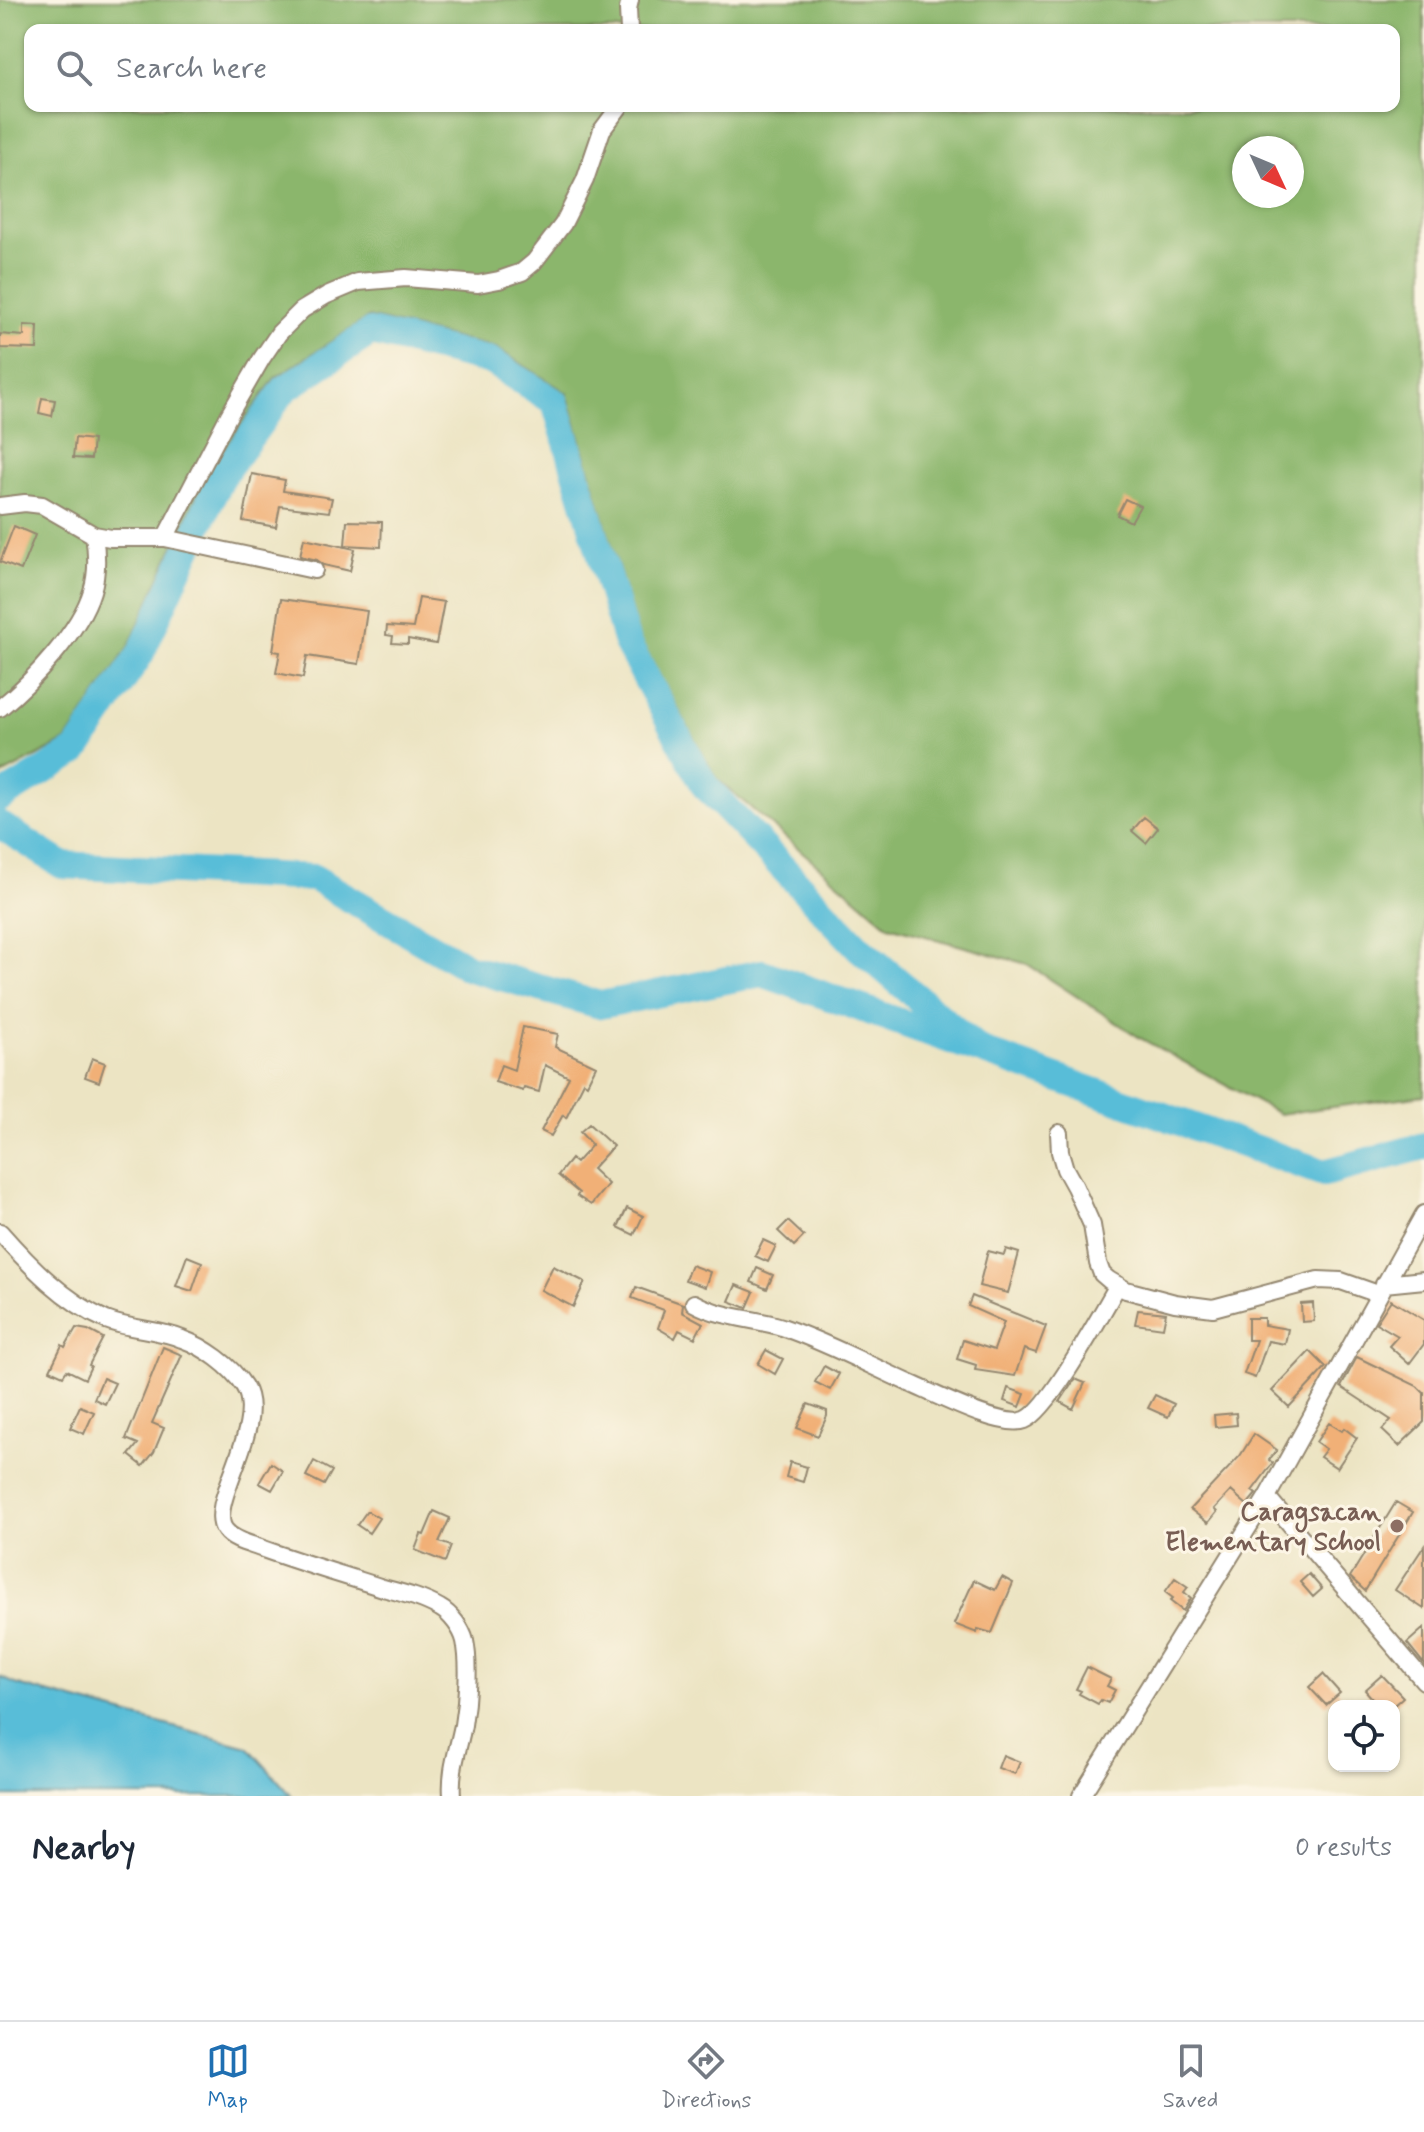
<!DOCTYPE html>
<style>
body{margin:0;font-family:Mynerve,sans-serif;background:#f2f2f3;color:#1f2937}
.controls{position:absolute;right:24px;bottom:24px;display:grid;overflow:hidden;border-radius:16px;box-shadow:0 2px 6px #0004}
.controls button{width:72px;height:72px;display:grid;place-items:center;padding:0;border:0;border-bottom:2px solid #e0e1e3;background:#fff;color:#1f2937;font:40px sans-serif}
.compass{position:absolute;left:1232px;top:136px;width:72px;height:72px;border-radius:50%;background:#fff;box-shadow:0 2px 6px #0004;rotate:134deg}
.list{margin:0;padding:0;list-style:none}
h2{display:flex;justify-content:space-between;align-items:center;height:104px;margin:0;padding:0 32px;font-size:34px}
h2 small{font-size:26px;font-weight:400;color:#747a83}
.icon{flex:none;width:44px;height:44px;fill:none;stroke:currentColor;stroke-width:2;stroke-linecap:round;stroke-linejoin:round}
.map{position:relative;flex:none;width:1424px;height:1796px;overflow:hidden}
.search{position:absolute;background:#fff;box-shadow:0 2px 6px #0004;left:24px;right:24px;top:24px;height:88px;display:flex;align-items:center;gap:20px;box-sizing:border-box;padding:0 28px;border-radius:16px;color:#747a83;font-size:30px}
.sheet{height:224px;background:#fff}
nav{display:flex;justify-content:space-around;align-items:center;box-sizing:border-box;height:112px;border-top:2px solid #e0e1e3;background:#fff;font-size:22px;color:#747a83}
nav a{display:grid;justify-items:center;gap:4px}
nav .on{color:#1f6fb2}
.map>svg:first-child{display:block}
.forest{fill:#8bb66c;stroke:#637045;stroke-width:2;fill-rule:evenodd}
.water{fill:#59bdd8;stroke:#4a747b;stroke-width:2}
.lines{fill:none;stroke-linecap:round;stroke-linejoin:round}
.river{stroke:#59bdd8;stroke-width:28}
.building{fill:#f1b077}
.minor-casing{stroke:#948770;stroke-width:20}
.minor{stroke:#fff;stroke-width:16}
.education-dot{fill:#8d6e63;stroke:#fcf5e5;stroke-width:3}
.labels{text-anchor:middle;stroke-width:6;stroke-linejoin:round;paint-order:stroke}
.education-label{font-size:26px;font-weight:bold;fill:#785e54;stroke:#fcf5e5;text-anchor:end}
</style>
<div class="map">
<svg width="1424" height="1796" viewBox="0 0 1424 1796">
<rect width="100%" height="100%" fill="#fcf5e5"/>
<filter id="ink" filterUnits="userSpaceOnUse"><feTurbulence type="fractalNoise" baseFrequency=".0125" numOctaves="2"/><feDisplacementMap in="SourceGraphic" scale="16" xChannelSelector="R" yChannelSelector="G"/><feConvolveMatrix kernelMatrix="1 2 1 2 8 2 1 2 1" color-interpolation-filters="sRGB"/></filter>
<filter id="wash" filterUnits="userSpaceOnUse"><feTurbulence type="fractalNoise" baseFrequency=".006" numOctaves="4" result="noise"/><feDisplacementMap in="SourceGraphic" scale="32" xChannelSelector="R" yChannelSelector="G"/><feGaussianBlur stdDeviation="1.8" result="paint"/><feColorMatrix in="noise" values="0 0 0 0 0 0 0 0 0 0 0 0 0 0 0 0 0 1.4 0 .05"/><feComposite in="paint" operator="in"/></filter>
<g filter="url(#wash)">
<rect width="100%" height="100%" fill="#ece4c3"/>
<path class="forest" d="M0 0H1424V1095L1279 1114 1140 1038 1027 964 889 926 716 778 639 638 567 393 496 348 369 317 275 378 208 470 128 648 66 741 0 776ZM30 30H1394V106H30ZM1244 148H1292V196H1244Z"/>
<path class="water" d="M0 1677 18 1685 248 1747 292 1796H0Z"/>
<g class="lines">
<path class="river" d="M0 798 76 751 140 655 221 477 285 389 371 332 490 361 555 402 627 643 705 786 859 948 979 1050
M0 825 62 865 314 878 469 968 600 1005 762 973 1324 1173 1424 1146"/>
</g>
<g id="blocks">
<path class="building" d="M24 325 38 326 37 349 0 348V334L24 336Z
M42 398 55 400 52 416 39 413Z
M75 438 93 440 91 459 73 458Z
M252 474 285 480 283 491 332 498 329 512 280 506 276 527 243 521Z
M1125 499 1140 506 1131 522 1117 515Z
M347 521 382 522 381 547 345 545Z
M14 526 35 535 21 570 0 562Z
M304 538 355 549 350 571 324 565 317 560 300 556Z
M419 598 444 602 436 644 408 639V644L392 643 393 636 386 635 387 626 413 628Z
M281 599 367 611 359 664 307 656 303 678 276 673 280 652 273 651Z
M1144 817 1158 828 1146 843 1132 831Z
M523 1027 558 1034 555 1047 596 1066 587 1084 584 1082 566 1118 563 1115 551 1136 541 1131 569 1077 545 1065 539 1092 524 1088 523 1091 495 1082 501 1065 514 1070Z
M92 1058 105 1063 99 1082 85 1077Z
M589 1124 613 1146 592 1169 608 1184 591 1205 577 1196 579 1193 558 1175 571 1159 576 1163 592 1145 580 1132Z
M627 1208 643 1216 634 1235 618 1227Z
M788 1221 804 1236 794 1246 778 1231Z
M763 1240 776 1246 768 1262 755 1256Z
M1006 1249 1019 1253 1008 1293 979 1286 988 1251 1004 1255Z
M187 1256 202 1262 192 1291 176 1286Z
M691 1265 710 1272 705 1287 685 1280Z
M553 1266 585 1282 573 1307 541 1290Z
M757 1268 773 1275 767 1289 751 1282Z
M736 1285 754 1292 747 1308 729 1301Z
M636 1287 683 1304 682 1312 703 1323 695 1338 679 1330 675 1338 658 1328 664 1310 632 1298Z
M972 1296 1046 1326 1036 1353 1024 1349 1015 1376 975 1370 976 1365 957 1359 963 1340 994 1350 1004 1322 968 1306Z
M1391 1300 1424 1320V1344L1409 1364 1389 1346 1398 1336 1376 1323Z
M1313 1303 1314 1321 1302 1322 1301 1304Z
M1138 1310 1166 1313 1163 1328 1135 1324Z
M1248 1318H1264V1325L1288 1329 1285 1344 1268 1341 1255 1378 1244 1374 1256 1340H1248Z
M76 1328 88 1330 103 1338 89 1365 91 1366 85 1379 67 1370 63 1376 50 1370 62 1345 65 1347Z
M163 1347 182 1355 152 1423 164 1428 154 1452 143 1466 129 1455 138 1444 126 1439Z
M766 1350 783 1359 775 1374 758 1364Z
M1310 1351 1326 1367 1289 1407 1272 1391Z
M1357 1357 1417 1386 1424 1393V1422L1399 1446 1382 1430 1391 1420 1341 1387Z
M824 1366 839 1374 830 1390 815 1382Z
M103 1378 115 1383 105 1404 94 1399Z
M1075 1379 1085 1383 1073 1409 1060 1402Z
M1008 1388 1025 1394 1020 1407 1004 1401Z
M1155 1395 1174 1404 1168 1417 1148 1408Z
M808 1404 827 1411V1416L818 1436 797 1428Z
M80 1406 94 1412 84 1434 70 1428Z
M1236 1413 1237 1425 1215 1427 1214 1415Z
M1329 1423 1342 1431 1344 1428 1357 1438 1337 1468 1320 1457 1326 1449 1316 1442Z
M1254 1434 1277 1450 1269 1460 1273 1463 1252 1491 1256 1494 1247 1505 1231 1491 1214 1509 1217 1512 1208 1523 1190 1509 1240 1456Z
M314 1461 332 1471 324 1485 306 1476Z
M790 1462 807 1467 803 1482 786 1477Z
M271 1463 283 1471 272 1490 259 1483Z
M1396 1502 1413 1512 1365 1591 1350 1577Z
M367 1511 379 1518 369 1533 357 1525Z
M434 1511 450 1518 439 1542 451 1546 445 1562 415 1550 421 1534 424 1535Z
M1424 1546V1609L1395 1590Z
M1309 1574 1322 1589 1313 1597 1300 1582Z
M1002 1577 1013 1583 992 1633 978 1629 977 1633 954 1624 974 1580 995 1590Z
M1175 1578 1188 1587 1184 1592 1191 1598 1183 1611 1170 1601 1173 1598 1165 1592Z
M1424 1628V1664L1407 1643Z
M1087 1667 1111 1679 1107 1686 1115 1690 1108 1703 1101 1700 1098 1704 1079 1694 1081 1691 1076 1689Z
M1323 1674 1340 1693 1326 1705 1309 1687Z
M1382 1675 1403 1697 1393 1706H1379L1365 1690Z
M1003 1755 1020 1762 1015 1774 998 1768Z"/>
</g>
</g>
<g filter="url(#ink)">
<use href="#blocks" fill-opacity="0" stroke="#948770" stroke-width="2"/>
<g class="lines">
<defs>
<path id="minor" d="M629 30 628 9 630 0
M0 506 25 503 42 505 94 535 111 538H165L314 570
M165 538 229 415 262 358 279 333 302 310 327 295 358 282 406 278 478 284 499 280 522 272 534 262 563 224 585 180 602 130 620 106
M0 708C32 682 80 631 92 591 98 572 97 554 94 535
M1059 1133 1060 1152 1065 1169 1075 1187 1092 1225 1098 1263 1102 1274 1109 1280 1126 1290 1175 1303 1213 1308 1318 1280 1341 1281 1378 1294
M0 1232C29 1265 65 1302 106 1320 131 1330 158 1329 182 1339 205 1347 231 1366 244 1386 269 1425 205 1505 225 1530 233 1541 251 1544 263 1549 302 1563 343 1575 383 1588 402 1593 423 1598 440 1608 451 1614 462 1629 465 1641 470 1665 467 1701 463 1725 458 1751 450 1769 452 1796
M1384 1284 1424 1280
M694 1303C721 1318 753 1318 782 1327 826 1342 873 1367 916 1386 939 1396 1003 1429 1025 1420 1049 1411 1103 1311 1118 1285
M1267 1497 1424 1681
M1081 1796 1267 1497 1424 1214"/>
</defs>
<use href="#minor" class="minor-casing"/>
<use href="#minor" class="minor"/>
</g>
</g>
<circle class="education-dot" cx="1397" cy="1526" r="8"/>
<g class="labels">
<g class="education-label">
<text x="1381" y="1520">Caragsacan<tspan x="1381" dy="30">Elementary School</tspan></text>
</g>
</g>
</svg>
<div class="controls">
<button><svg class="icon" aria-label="locate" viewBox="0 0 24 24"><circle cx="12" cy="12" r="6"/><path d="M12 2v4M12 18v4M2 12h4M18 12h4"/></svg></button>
</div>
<svg class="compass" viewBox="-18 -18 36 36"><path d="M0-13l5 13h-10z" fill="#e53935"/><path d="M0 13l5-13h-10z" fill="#747a83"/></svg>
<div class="search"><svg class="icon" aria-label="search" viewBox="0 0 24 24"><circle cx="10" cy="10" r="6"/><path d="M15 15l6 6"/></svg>Search here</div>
</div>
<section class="sheet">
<h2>Nearby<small>0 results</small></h2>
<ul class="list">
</ul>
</section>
<nav>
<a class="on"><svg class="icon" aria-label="map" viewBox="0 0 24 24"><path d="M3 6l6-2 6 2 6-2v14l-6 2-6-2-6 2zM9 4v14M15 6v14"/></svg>Map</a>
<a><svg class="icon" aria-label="directions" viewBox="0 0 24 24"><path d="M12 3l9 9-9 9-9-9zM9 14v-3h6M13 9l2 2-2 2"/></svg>Directions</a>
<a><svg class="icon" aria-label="saved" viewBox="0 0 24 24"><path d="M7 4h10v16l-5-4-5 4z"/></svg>Saved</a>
</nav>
